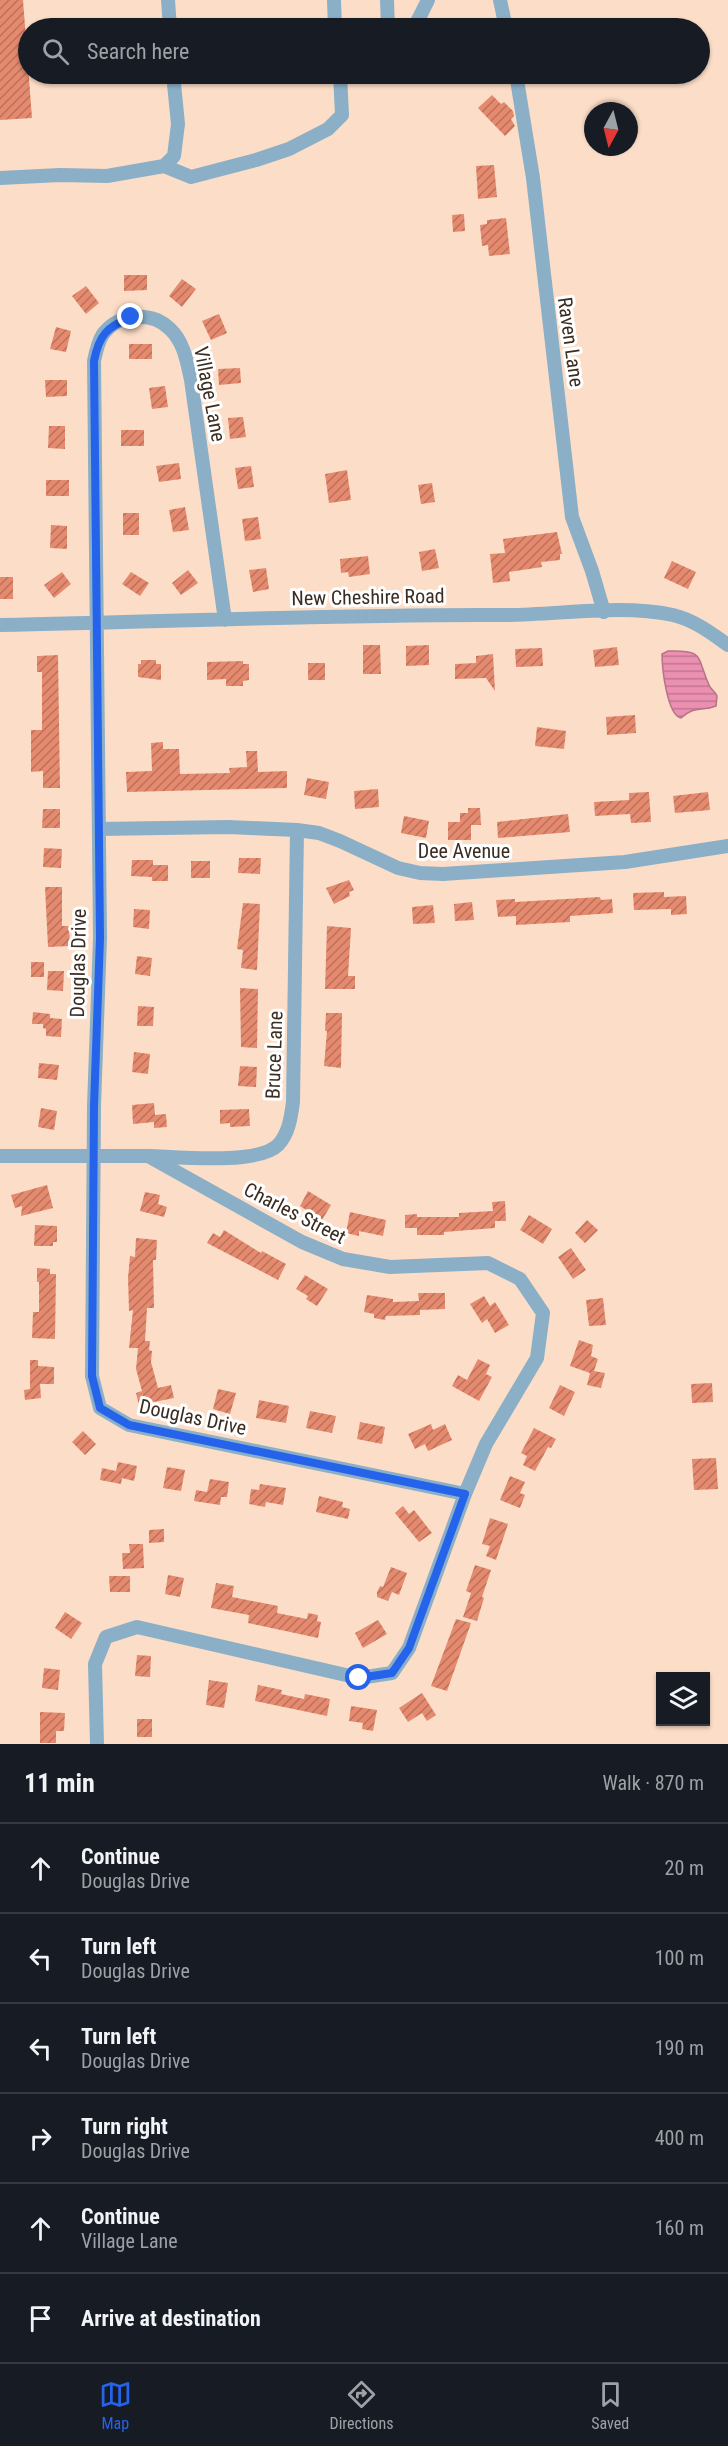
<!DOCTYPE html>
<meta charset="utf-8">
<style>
body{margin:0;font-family:"Roboto Condensed",sans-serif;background:#20242c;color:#f1f3f6}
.controls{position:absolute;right:18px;bottom:18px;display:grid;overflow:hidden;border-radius:0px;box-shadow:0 2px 4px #0004}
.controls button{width:54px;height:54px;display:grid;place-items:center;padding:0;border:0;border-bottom:2px solid #363941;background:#171b24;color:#f1f3f6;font:30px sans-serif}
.compass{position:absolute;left:584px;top:102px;width:54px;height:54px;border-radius:50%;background:#171b24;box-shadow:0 2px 4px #0004;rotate:187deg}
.stop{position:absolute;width:18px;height:18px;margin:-14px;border:4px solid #2563eb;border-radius:50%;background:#fff}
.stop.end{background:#2563eb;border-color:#fff;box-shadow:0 2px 6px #0008}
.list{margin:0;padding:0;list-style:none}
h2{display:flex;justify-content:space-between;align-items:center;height:78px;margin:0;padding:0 24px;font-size:26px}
h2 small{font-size:20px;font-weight:400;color:#9ea1a6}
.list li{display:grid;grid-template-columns:39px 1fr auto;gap:18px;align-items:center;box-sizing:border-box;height:90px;padding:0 24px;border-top:2px solid #363941}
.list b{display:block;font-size:22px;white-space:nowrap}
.list p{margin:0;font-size:20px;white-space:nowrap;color:#9ea1a6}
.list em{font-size:20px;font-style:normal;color:#9ea1a6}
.icon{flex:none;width:33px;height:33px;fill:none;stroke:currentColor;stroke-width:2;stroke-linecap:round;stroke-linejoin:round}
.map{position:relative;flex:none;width:728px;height:1744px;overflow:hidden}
.search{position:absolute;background:#171b24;box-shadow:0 2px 4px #0004;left:18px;right:18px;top:18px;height:66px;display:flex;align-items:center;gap:15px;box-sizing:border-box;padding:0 21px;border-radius:33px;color:#9ea1a6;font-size:22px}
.sheet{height:618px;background:#171b24}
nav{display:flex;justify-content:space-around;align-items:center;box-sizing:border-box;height:84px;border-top:2px solid #363941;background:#171b24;font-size:16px;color:#9ea1a6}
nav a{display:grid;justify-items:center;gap:3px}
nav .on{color:#2563eb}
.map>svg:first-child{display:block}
.water{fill:url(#water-rules);stroke:#b77286;stroke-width:1.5}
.building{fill:url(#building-hatch)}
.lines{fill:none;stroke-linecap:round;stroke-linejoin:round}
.minor{stroke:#8bafc7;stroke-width:14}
.route{stroke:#2563eb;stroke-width:8}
.labels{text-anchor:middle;stroke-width:6;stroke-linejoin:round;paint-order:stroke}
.street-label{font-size:20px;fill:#3a2c21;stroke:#fff}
</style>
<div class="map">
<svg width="728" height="1744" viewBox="0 0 728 1744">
<defs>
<pattern id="water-rules" width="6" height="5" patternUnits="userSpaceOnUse" patternTransform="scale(1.5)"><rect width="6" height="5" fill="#ec90b1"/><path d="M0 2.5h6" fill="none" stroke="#c07690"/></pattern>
<pattern id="building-hatch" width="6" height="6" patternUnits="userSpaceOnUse" patternTransform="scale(1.5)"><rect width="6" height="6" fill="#e58a6f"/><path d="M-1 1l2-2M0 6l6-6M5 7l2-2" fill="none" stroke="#bb715b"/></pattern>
</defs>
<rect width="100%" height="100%" fill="#fcdec8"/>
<path class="water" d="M668 651C705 650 696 656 709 685 711 690 715 691 717 696L716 706C701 712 695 705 681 718 667 715 662 668 662 654Z"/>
<path class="building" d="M0 0H23L32 118 0 120Z
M492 95 501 104 504 102 513 111 514 116 511 119 515 126 505 136 478 108Z
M494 165 497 197 478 199 476 166Z
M464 214 465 231 453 232 452 215Z
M506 218 510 254 489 256 488 245 482 246 480 225 487 224V220Z
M124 275H147V290L124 291Z
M182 279 196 289 182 307 169 296Z
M86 286 99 303 86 314 72 296Z
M219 314 227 333 211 340 202 321Z
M56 327 71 331 66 352 50 349Z
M129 344H152V359H129Z
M240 368 241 383 219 385 218 369Z
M45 380H67V396L46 397Z
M165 386 168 407 152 409 149 388Z
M243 417 246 437 230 439 228 418Z
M49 426H65V449L48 448Z
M121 430H144V446H121Z
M179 463 181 479 159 482 156 466Z
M251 466 254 487 238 489 235 468Z
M347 470 351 500 329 503 325 474Z
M46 480H69V496H46Z
M432 483 435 502 421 504 418 485Z
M185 507 189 530 173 532 169 510Z
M123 513H139V535H123Z
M258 517 261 539 245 541 242 519Z
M51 525 67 526V549L50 548Z
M557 532 562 554H560V560L541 562 542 567 509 572 510 581 493 583 490 554 505 553 503 539Z
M435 549 439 568 422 571 419 552Z
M368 556 370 574 349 577 348 572 341 573 340 559Z
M672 561 696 572 688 589 664 578Z
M266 568 269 589 253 592 249 570Z
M188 570 198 583 181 595 172 583Z
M62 572 71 584 54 598 44 585Z
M131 572 149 583 140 596 122 584Z
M0 577H13V599H0Z
M363 645H380L381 674H363Z
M429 645V665L406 666V646Z
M617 647 619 665 595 667 593 650Z
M542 648 543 666 516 667 515 649Z
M493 654 495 691 486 678 455 679V664L476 663V656Z
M58 655 60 788H43V771L31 772V730H42V672H37V656Z
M141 660H156V664H161V680L138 677V664H141Z
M243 661V664H249V680L243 681V686H226V679L207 680V662Z
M308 663H325V680H308Z
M635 715 636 733 607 735 606 717Z
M537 727 566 731 564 749 535 746Z
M163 742V749H179L180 774 230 773 229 768 247 767 246 751H257L258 772 287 771V788L127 792 126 772 152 771 151 743Z
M307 778 329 782 326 799 304 795Z
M378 789 379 807 355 809 354 791Z
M649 792 651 822 631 823 630 814 595 816 594 802 629 800V793Z
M708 792 710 810 675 813 673 796Z
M468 808H480L481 825H471V840H448V822H460V813H468Z
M43 809H60V828H42Z
M568 814 570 832 498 838 497 822Z
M404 816 429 821 426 838 401 833Z
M44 848 62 849 61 868 43 867Z
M239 858H261L260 874 238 873Z
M132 860H153V865H168V881H152V877L131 876Z
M191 861H210V878H191Z
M349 880 354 890 349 892 350 896 334 904 326 888Z
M45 887H62V926H69L70 946 48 947Z
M664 892V897L686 896 687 914 671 915V909L634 910 633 893Z
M600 897 601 900 612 899 613 913 570 916V922L516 925V916L498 917 496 900 515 899V902Z
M472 902 474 920 455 921 454 904Z
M243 903 260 904 257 970 241 968 243 950 237 949Z
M433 905 435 923 413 924 412 907Z
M134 909 150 910 149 929 133 927Z
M327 926 351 928 348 976H355V989H325Z
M137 956 152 958 150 976 135 974Z
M31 962H44V977H31Z
M48 971H64L63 991 47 990Z
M240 988 258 989 257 1048 241 1047Z
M138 1006 154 1007 153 1026H137Z
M33 1012 50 1014V1018L62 1019 61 1037 46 1036V1029L43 1028V1024H32Z
M326 1013H342L341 1068 324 1066 327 1031H325Z
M134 1052 150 1054 148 1074 132 1072Z
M39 1063 59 1065 57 1080 38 1078Z
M240 1066 257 1067 256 1087 238 1086Z
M154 1103 155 1115 166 1114 167 1127 154 1128V1122L133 1124 132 1105Z
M41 1108 57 1111 54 1130 38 1127Z
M249 1109 250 1126 230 1127V1123L220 1124V1110Z
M47 1185 53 1208 21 1216 22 1206 15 1208 11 1195Z
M308 1191 331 1205 322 1220 300 1206Z
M145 1192 160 1195 158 1204 167 1207 164 1217 140 1211Z
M505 1201 506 1221H495V1228L444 1232V1235H417V1228H405V1215L417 1214V1217H459V1213L493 1211 492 1202Z
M350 1212 386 1220 383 1236 359 1231V1236L346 1233Z
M529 1215 552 1229 543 1244 520 1230Z
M587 1220 598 1230 585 1243 575 1233Z
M35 1225 57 1226V1242H53V1246H34Z
M224 1230 261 1253 262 1251 286 1264 278 1280 207 1243 213 1233 220 1237Z
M136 1238 157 1240 156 1260H153L154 1308H147L145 1341H150L149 1350 152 1351 151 1362 158 1388 171 1385 174 1398 139 1405 136 1393 142 1391 136 1369 138 1348H129L133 1310 129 1311 128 1278 130 1256 135 1257Z
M571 1248 586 1270 573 1279 558 1257Z
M37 1268 50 1269V1274H56L55 1339 32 1338 33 1312H39V1282H37Z
M305 1275 328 1289 317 1306 306 1299 308 1296 296 1289Z
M418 1293H445V1309L420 1310V1315L386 1316 385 1320 374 1318V1314L364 1312 367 1295 393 1299V1302L419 1301Z
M484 1296 490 1306 495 1302 509 1325 495 1333 487 1319 482 1323 470 1304Z
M603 1298 606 1325 589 1326 586 1300Z
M579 1340 593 1345 591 1356 598 1359 594 1371 605 1373 601 1388 587 1385 590 1373 570 1366Z
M478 1359 490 1365 486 1374 492 1377 479 1401 452 1386 458 1375 467 1380Z
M30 1360H38V1366L54 1367V1384H40L41 1398 25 1400 24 1390 30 1389Z
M712 1383 713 1402 692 1403 691 1384Z
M560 1385 575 1392 564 1416 549 1408Z
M218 1389 236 1393 230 1414 213 1409Z
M259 1400 289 1406 286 1423 256 1418Z
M310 1411 336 1416 332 1433 306 1428Z
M360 1422 385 1427 382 1444 357 1439Z
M431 1424 433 1430 445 1424 452 1440 428 1451 425 1444 415 1449 408 1434Z
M534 1428 556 1439 551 1448 548 1447 535 1471 523 1465 527 1456 521 1453Z
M83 1431 96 1444 85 1455 72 1442Z
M716 1458 718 1489 694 1490 692 1459Z
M118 1462 137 1466 134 1481 122 1478 121 1484 100 1480 102 1468 116 1471Z
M167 1467 185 1470 181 1491 163 1488Z
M510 1476 525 1482 520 1493 525 1495 520 1508 500 1500Z
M210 1479 229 1482 227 1497H221L220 1505 194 1501 196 1490 207 1492Z
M260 1484 286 1488 283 1505 266 1502 265 1507 249 1504 251 1489 259 1490Z
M319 1496 343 1502 342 1507 350 1509 348 1519 316 1512Z
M403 1506 409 1514 414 1510 432 1533 419 1542 395 1513Z
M490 1518 508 1524 496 1560 486 1556 490 1546 482 1544Z
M164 1529V1542L149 1543V1530Z
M129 1544H143L144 1568 123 1569 122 1553H130Z
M475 1565 491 1570 482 1597 484 1598 477 1621 463 1617 471 1593 466 1591Z
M391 1567 407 1573 399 1595 392 1592 388 1601 377 1597V1592L380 1586 383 1587Z
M168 1575 184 1578 180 1597 165 1594Z
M109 1576H130V1592H110Z
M216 1583 234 1586 232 1597 278 1606 277 1613 307 1619 308 1613 318 1615 317 1621 321 1622 318 1638 248 1623 249 1615 211 1608Z
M65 1612 82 1623 71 1639 55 1628Z
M456 1619 471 1623 447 1691 431 1686Z
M378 1620 387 1634 363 1648 355 1633Z
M137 1655 151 1656 150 1677 135 1676Z
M44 1668 60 1670 58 1690 42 1688Z
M209 1680 228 1683 224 1708 206 1705Z
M258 1685 282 1690 281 1694 304 1699 305 1694 330 1699 327 1716 255 1701Z
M422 1693 436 1715 427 1721 422 1713 408 1722 399 1708Z
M351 1706 377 1710 373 1731 362 1729 363 1723 349 1721Z
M40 1712 65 1713 64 1731H56V1743H40Z
M137 1719H152V1737H137Z"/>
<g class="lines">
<path class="minor" d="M168 0 170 28
M334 0 335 28
M387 0 388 28
M500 0 506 28
M410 28 417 22 428 0
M516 74 533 178 572 517 592 571 604 612
M164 166 191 177 256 160 289 149 328 129 342 115 340 74
M0 178 60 175 107 176 164 166 174 156 178 124 173 74
M225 620 191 380C187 362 184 342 170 329 152 311 119 313 103 334 98 342 96 351 94 361L100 938 94 1106 92 1376 100 1408 129 1425 465 1494
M0 625C168 622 336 614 505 615 558 615 620 604 673 615 694 620 711 633 728 645
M99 829 228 827 297 830 319 833 340 841 398 868 420 873 443 874 625 862 728 846
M0 1156H148L302 1242 343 1259 390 1267 488 1263 520 1279 543 1313 537 1358 486 1444 465 1494 409 1648 392 1673 359 1678 137 1627 106 1637 95 1664 97 1744
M150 1156C179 1157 258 1165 278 1145 289 1133 291 1117 293 1102L297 830"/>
</g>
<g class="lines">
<path class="route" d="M131 317C107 327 99 335 94 361L100 938 94 1106 92 1376 100 1408 129 1425 465 1494 409 1648 392 1673 359 1678"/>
</g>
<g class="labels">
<g class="street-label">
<text transform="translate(571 342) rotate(82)" y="7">Raven Lane</text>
<text transform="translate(210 394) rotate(79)" y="7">Village Lane</text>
<text transform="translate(368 597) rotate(-1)" y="7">New Cheshire Road</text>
<text x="464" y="858">Dee Avenue</text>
<text transform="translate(78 963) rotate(-89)" y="7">Douglas Drive</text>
<text transform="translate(274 1055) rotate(-88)" y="7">Bruce Lane</text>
<text transform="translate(295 1213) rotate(27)" y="7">Charles Street</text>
<text transform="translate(193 1417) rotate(12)" y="7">Douglas Drive</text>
</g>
</g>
</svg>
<div class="controls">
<button><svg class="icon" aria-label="layers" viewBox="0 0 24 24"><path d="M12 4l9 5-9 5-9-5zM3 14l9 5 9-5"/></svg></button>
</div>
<svg class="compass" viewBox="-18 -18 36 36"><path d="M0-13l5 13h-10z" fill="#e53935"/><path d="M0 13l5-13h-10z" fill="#9ea1a6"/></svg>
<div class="stop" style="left:359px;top:1678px"></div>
<div class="stop end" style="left:131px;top:317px"></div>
<div class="search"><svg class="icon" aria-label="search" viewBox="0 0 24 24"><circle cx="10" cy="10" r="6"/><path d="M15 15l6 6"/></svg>Search here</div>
</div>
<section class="sheet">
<h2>11 min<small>Walk · 870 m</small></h2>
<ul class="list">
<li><svg class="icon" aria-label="ahead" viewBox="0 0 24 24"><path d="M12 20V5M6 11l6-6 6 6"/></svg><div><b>Continue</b><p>Douglas Drive</p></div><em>20 m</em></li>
<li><svg class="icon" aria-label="left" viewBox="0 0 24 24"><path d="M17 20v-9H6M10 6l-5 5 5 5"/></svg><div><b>Turn left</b><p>Douglas Drive</p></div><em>100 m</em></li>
<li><svg class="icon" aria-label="left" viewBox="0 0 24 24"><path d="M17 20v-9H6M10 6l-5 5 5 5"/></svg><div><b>Turn left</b><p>Douglas Drive</p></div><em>190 m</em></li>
<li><svg class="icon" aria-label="right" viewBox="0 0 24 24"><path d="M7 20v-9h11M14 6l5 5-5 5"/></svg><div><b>Turn right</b><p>Douglas Drive</p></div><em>400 m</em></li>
<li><svg class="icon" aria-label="ahead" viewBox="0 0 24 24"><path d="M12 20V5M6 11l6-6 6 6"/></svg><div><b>Continue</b><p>Village Lane</p></div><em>160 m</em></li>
<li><svg class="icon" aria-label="arrive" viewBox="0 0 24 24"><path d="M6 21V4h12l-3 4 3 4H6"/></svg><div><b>Arrive at destination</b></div></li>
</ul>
</section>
<nav>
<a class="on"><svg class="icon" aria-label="map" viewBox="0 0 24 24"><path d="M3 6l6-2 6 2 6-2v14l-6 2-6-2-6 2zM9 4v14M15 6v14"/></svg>Map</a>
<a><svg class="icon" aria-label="directions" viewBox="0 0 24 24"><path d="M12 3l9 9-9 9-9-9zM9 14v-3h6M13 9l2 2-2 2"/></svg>Directions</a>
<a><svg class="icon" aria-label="saved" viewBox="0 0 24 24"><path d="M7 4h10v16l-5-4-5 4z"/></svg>Saved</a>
</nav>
